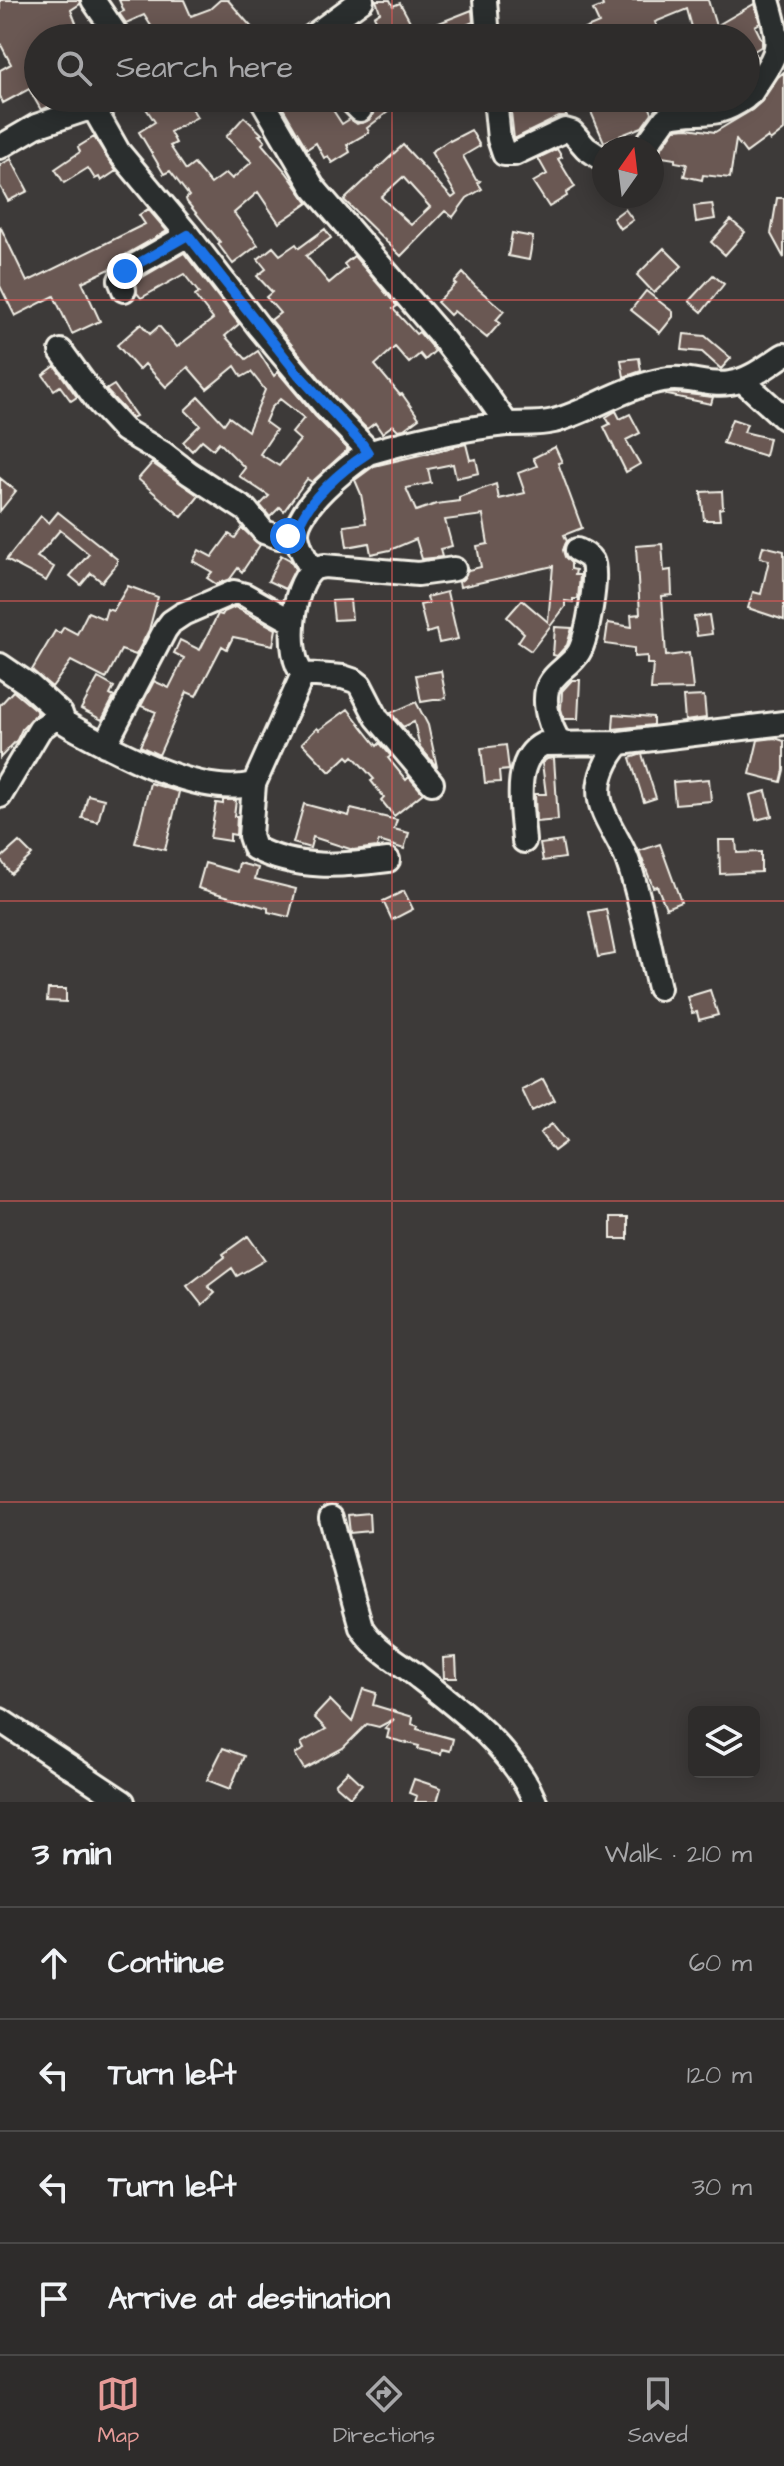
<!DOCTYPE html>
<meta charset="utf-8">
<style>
body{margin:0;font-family:"Architects Daughter",sans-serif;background:#3a3837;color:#f1f3f6}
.controls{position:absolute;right:24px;bottom:24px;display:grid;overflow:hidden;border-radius:12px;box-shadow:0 4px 20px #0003}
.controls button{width:72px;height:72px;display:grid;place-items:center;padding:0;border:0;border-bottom:2px solid #494847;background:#2e2c2b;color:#f1f3f6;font:40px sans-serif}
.compass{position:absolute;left:592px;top:136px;width:72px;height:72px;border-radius:50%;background:#2e2c2b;box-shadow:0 4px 20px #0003;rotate:14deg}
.stop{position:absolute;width:24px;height:24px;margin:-18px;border:6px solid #1a73e8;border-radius:50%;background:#fff}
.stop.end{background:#1a73e8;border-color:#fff;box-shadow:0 2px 8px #0008}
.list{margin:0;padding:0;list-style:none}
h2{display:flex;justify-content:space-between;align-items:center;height:104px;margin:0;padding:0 32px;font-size:34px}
h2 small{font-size:26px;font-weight:400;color:#a7a7a9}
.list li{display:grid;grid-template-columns:52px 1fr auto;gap:24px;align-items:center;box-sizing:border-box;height:112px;padding:0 32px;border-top:2px solid #494847}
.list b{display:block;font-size:30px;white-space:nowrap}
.list em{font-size:26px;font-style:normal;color:#a7a7a9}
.icon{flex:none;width:44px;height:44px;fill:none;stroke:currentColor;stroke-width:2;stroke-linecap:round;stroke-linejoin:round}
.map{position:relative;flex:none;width:784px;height:1802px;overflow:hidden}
.search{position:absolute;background:#2e2c2b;box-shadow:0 4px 20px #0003;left:24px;right:24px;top:24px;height:88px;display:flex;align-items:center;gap:20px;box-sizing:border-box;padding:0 28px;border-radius:44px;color:#a7a7a9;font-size:30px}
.sheet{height:552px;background:#2e2c2b}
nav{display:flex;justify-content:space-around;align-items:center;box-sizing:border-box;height:112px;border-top:2px solid #494847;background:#2e2c2b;font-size:22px;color:#a7a7a9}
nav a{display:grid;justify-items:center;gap:4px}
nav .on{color:#e69b98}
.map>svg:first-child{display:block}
.building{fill:#6a5953;stroke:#f4f1e8;stroke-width:2;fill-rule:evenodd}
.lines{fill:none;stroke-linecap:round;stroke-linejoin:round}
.minor-casing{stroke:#f4f1e8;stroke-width:28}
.minor{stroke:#2a2d2e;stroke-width:22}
.route{stroke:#1a73e8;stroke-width:10}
.grid{fill:none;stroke:#de5a58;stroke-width:2;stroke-opacity:0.55}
</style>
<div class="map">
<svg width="784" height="1802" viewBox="0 0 784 1802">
<rect width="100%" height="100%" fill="#3d3a39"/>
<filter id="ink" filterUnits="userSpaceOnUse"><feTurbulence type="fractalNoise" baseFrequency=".0125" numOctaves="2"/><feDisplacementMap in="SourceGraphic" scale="16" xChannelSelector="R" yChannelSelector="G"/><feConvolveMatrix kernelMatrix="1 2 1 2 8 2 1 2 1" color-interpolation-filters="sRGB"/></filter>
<g filter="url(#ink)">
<path class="building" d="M0 0H79L80 4 71 10 82 38H38V98H69L41 110 29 89 3 103 0 96V70L11 64 0 43Z
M119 0H184L191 16 210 9 220 0H228L254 30 245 38H159L144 15 126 23 119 13 124 11Z
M376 0H390L393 6 400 3 412 25 395 38H385L374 16 380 12Z
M601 0H708L716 26 754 4 760 23 755 26 762 40V46L754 51 757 57 746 75V38H695L687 9 655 22 661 38H563L599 23 593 10 603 6Z
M472 10 473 22 464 26 469 38H401Z
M784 72V130L770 141 768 137 746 153 736 140 730 178 703 175 702 180 684 176 687 164 675 162V159L656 156 675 129 688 128 715 132 752 110 762 101 778 77Z
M139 98H186L197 117 170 132 176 143 170 146 186 170 194 164 211 184 226 173 232 179 252 162 226 137 244 117 262 134 259 135 265 141 262 144 286 172 308 203 279 223 258 192 234 213 258 245 233 264 218 244 220 242 187 202 186 199 189 196 170 171 164 174 139 132 155 122Z
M277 98H325L342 124 350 119 357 124 369 120 373 114 374 107 368 98H406L367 128 369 132 347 145 350 152 332 163 328 156 324 158 316 143 307 149Z
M521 98H584L562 108 567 117H559L514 139 510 103Z
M585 98H646L652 113 642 127 604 142Z
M471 130 480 146 463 156 476 180 480 181 478 183 482 189 467 198 453 217 445 211 401 256 344 200 403 145 452 198 456 195 431 152 449 140 450 141ZM403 177 430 207 411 225 381 197Z
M94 137 116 171 101 181 99 177 95 179 88 168 64 183 55 169 80 152 78 147Z
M557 149 562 157 558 159 575 187 566 193 567 196 549 207 533 182 547 174 538 158Z
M11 159 28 191 8 201 0 186V165Z
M777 198H784V258L771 234Z
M712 204 715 219 696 222 694 206Z
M148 209 167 231 118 259 110 269 82 282 100 321 72 334 54 296 15 316 0 286V226L27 282 145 224 139 215Z
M625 209 633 220 620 229 613 218Z
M731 220 745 232 725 255 711 242Z
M325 229 331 238 306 256 329 283 347 268 344 264 354 256 397 306 393 309 416 334 419 332 435 351 425 360 420 354 409 363 395 347 375 365 400 395 402 394 419 418 404 429 398 430 393 425 382 433 375 423 367 429 336 398 271 320 280 313 266 297 272 292 257 276 266 269 258 259 273 247 280 255 296 244 299 248Z
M512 233 533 237 529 260 508 256Z
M664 248 682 266 654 293 637 275Z
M184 253 239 324 225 336 246 359 258 351 274 376 278 372 315 416 348 449 312 482 307 479 284 511 280 507 270 517 260 505 269 496 239 476 245 468 219 442 213 449 202 440 192 451 183 442 200 425 185 410 199 397 224 424 229 417 248 431 265 390 251 372 242 377 235 366 207 389 188 367 166 387 145 364 139 370 117 345 141 324 150 334 159 326 177 347 213 319 195 296 199 293 184 274 141 298 137 293 136 281ZM280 399 304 418 292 433 300 440 279 466 260 454 276 430 265 422 271 408Z
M463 273 475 286 504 311 496 320 500 323 487 338 454 311 450 315 437 302 456 284 454 283Z
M713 275 724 284 702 312 689 301Z
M646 291 673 312V317L660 333 631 310Z
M684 334 705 336 731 358 721 369 702 352 682 350Z
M639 358 641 371 624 377 621 360Z
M55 366 77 397 71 401 60 386 54 390 43 375Z
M114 385 136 416 132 418 106 390Z
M679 393 713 397 711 404 663 394Z
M616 411 620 419 630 414 640 433 626 440 640 464 626 472 604 427 610 424 606 417Z
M732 419 747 424 744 432 769 438 765 456 723 443Z
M466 444 470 460 476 459 479 473 456 478 453 464 428 469 431 483 406 488 416 511 436 504 459 501V497L496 484 499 499 525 493 518 473 537 466 533 458 555 447 562 462 558 463 582 528 564 535 567 541 563 550 565 557 571 563V569L576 570 575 575H580L578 599H573V602L565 601V607L531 651 518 642 524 633 507 617 522 600 548 622 553 566 460 587 459 582 463 579 468 570 481 567 477 546 488 544 483 515 445 520 452 546 440 549 442 557 422 559 416 539 390 550 371 554 369 543 347 547 344 526 366 523 361 494 355 480 374 466Z
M152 463 199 496 182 517 138 479Z
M0 478 16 491 0 511Z
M722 491 723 508 719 509 720 520H704L701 492Z
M58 512 117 559V564L102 582 91 573 81 585 70 576 89 554 60 530 37 557 54 567 46 581 6 560 41 516 49 523Z
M242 528 260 545 242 572 238 568 230 579 216 584 207 578 212 572 193 561 199 550 212 557 229 534 235 538Z
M662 544 664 571 671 570 672 595 662 596 666 656 689 653 693 689 651 690 653 664H647V656L634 657V648L605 644 608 623 632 627 631 615 640 614 636 546Z
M763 546 784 551V620L748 608 753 592 761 594 769 560 760 558Z
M281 555 290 560 295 569 285 589 268 581Z
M128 586 158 597 149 630 136 655 121 650 106 679 71 661 52 687 32 670 55 631 60 633 64 627 77 634 88 612 104 619 107 609 113 611Z
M447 592 458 639 439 643 436 630 427 633 420 605 429 603 427 597Z
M350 600 352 619 334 620 332 601Z
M235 607 276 629 273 645 233 637 227 649 222 646 196 696 187 692 159 755 140 746 156 712 141 706 154 681 169 688 184 658 174 653 180 640 200 650 218 614 222 615 224 612Z
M709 615 712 634 697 636 694 617Z
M555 627 572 628 567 645 557 656 553 655Z
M441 671 446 698 421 702 416 675Z
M98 678 114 687 110 695 114 697 102 720 81 709Z
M572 680H580L578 719H564L561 709 562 691Z
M13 691 38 712 22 729 17 740 0 758V705Z
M704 696 706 718 685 721 683 697Z
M416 702 428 725 437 767 420 747 414 722 403 727 391 713Z
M348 709 377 746 380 743 391 756 388 758 406 780 409 777 423 793 394 816 381 800 384 797 371 781 374 779 353 756 350 759 347 756 330 772 302 743 317 728 319 730Z
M614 714 653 717V725L613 729Z
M775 738 784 741V770L781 782 750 774 758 740Z
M506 745 509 770 499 771 500 782 485 783 481 748Z
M642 754 656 798 644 802 630 758Z
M554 758 558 820 536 822 535 794H546L542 763 547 759Z
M709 779 711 801 675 804 673 782Z
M150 783 179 792 165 850 135 843Z
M766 791 772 816 756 820 750 795Z
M88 795 104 799 98 822 82 818Z
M223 800H236L234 816H237L236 835 230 834V841L210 838 216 803 223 804Z
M304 804 349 816 351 809 397 820 394 829 409 833 404 849 379 841 377 847 353 850 313 837 310 848 293 843Z
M719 840H736L737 853 761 852V872L720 874Z
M562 841 565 858 543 861 540 844Z
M19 842 32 855 11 874 0 859Z
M660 844 681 902 666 908 657 886 653 887 639 851Z
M205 863 237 872 239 863 258 868 255 879 296 889 289 917 268 912V908L198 888Z
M404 891 413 909 392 920 383 901Z
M606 909 615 954 598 957 589 912Z
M48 989H66V1002L47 1001Z
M710 990 718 1015 699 1020 697 1012 692 1013 687 997Z
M543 1079 554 1100 532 1111 522 1090Z
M552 1124 566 1142 554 1151 540 1133Z
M611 1217H628V1239H611Z
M248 1236 265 1260 237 1276 232 1268 208 1286 215 1293 202 1305 187 1286 225 1257 223 1254Z
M369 1513 370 1531 350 1533 348 1515Z
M456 1657 457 1678H444L443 1658Z
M363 1689 376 1693 373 1705 413 1717 412 1724 418 1726 417 1729 453 1739 450 1751 442 1749 441 1754 431 1752 418 1749 419 1746 387 1738 389 1730 385 1729 394 1719 379 1727 367 1724 343 1748 304 1769 295 1754 304 1749 301 1743 326 1729 314 1717 330 1700 352 1722Z
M223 1748 244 1756 230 1789 207 1780Z
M348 1771 362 1784 350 1797 335 1784Z
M414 1779 441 1788 437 1802H415L417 1796 409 1793Z"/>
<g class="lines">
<defs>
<path id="minor" d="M93 0 119 38
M485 0 488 38
M310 38 362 0
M746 97 751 93C779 49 783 52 768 0
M115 98 93 107 118 151 188 235 259 327 326 407 363 445 368 453C347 467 296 508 297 534 298 547 306 559 312 570
M261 98 313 187 436 330 478 383 507 424
M348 98 360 110
M495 98 499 139 504 154H514L565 130 572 132 586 148 604 160
M0 147 36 126 93 107
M644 148 665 119 670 116C701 109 714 120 745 98
M124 290 120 280 125 271 188 235
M61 351 98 402 124 430 163 453 189 473 246 510 264 532 279 537 288 536 297 531
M742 380 784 418
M368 453C412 440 459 429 506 424 522 423 538 425 554 421 592 410 624 387 663 380 686 375 708 387 730 383 749 381 768 365 784 355
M0 665 28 684 61 714
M303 674 343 677 355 681 360 685 377 718 432 783
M560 743C551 729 543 707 547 690 551 674 571 666 579 652 587 639 599 574 592 561 588 555 583 553 577 550
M620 743C607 757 596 780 600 800 604 821 621 841 628 862 642 902 649 946 659 988
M105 745 165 630 171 622 183 614 234 592 245 595 293 622
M254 784 250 836 254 848C297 870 342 866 388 860
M0 796 40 729 61 714 64 722 74 728C120 753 200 798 254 784L303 674C285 655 292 587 312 570 315 567 320 567 324 566L418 574 454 569
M524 841C522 811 511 760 543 744L620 743 784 723
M331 1518 361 1627C374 1649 398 1661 417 1676 461 1710 514 1750 535 1802
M0 1720 123 1802"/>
</defs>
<use href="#minor" class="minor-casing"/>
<use href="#minor" class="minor"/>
</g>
</g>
<g class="lines" filter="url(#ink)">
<path class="route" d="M125 271 188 235 298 374 363 445 368 453C343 469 305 501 297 531L288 536"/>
</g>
<path class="grid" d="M392 0V38M392 98V1802M0 300H784M0 601H784M0 901H784M0 1201H784M0 1502H784"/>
</svg>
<div class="controls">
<button><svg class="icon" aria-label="layers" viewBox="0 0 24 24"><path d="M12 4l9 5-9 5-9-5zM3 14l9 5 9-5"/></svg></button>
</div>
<svg class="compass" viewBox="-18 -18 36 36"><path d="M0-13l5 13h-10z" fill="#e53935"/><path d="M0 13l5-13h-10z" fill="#a7a7a9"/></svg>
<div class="stop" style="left:288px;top:536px"></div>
<div class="stop end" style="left:125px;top:271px"></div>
<div class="search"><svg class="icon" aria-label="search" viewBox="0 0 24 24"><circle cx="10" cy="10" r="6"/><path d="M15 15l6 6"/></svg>Search here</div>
</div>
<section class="sheet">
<h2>3 min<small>Walk · 210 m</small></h2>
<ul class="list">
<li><svg class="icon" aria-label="ahead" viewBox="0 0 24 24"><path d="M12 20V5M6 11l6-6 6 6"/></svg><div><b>Continue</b></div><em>60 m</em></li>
<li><svg class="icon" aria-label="left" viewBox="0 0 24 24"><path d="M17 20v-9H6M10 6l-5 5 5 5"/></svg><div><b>Turn left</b></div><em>120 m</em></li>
<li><svg class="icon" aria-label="left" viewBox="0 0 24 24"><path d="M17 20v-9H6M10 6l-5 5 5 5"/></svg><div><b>Turn left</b></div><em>30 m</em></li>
<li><svg class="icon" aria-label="arrive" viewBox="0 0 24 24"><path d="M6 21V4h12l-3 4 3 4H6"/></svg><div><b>Arrive at destination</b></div></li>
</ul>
</section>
<nav>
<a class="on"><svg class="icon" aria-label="map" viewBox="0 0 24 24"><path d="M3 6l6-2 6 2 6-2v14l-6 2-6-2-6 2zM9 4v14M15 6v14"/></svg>Map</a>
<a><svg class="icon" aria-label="directions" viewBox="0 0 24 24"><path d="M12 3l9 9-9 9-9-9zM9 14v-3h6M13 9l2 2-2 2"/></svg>Directions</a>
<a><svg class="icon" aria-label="saved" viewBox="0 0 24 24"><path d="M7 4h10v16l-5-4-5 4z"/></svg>Saved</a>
</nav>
